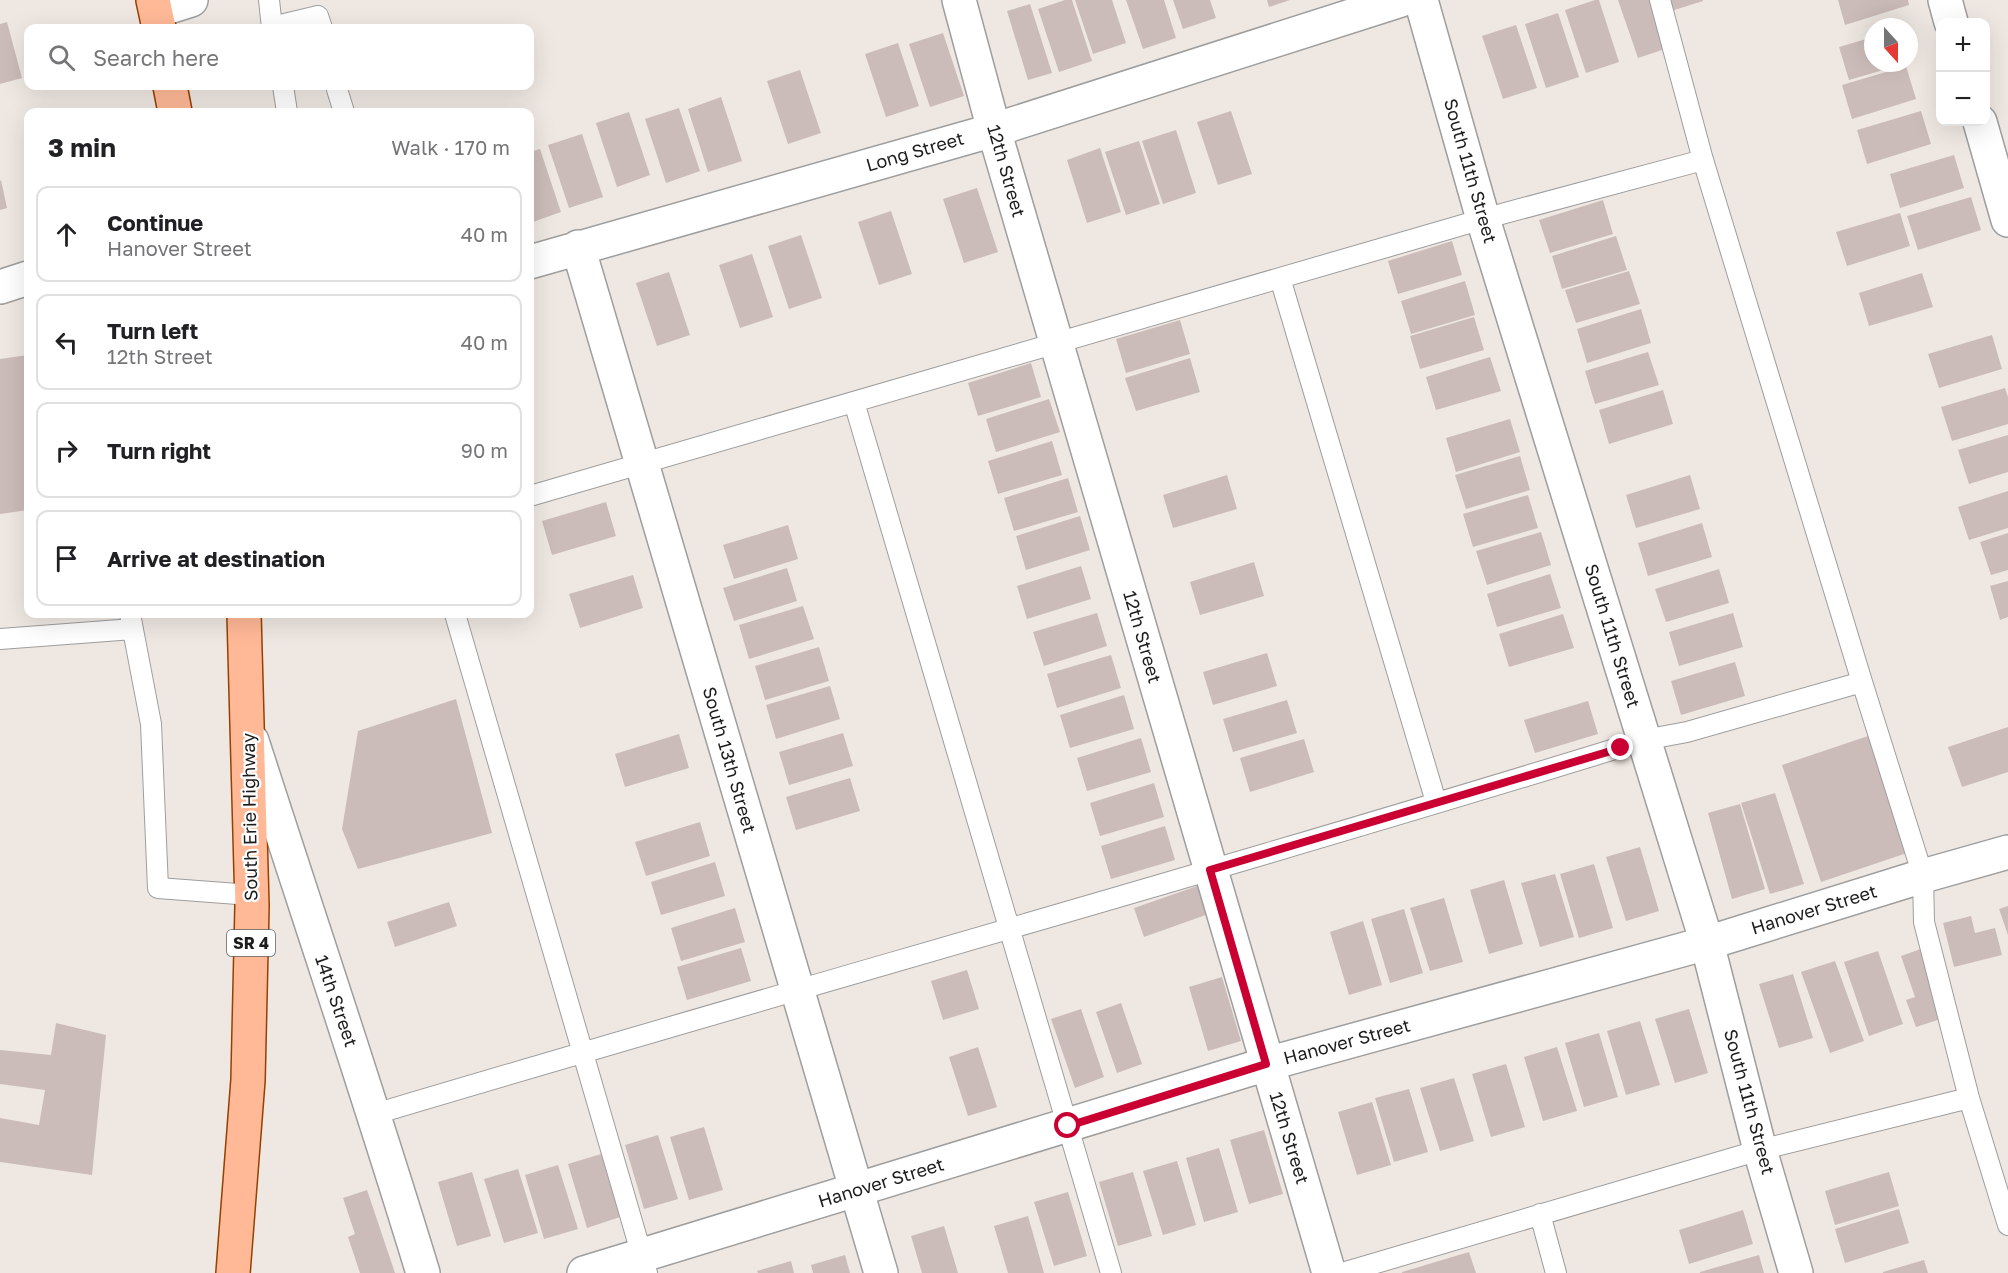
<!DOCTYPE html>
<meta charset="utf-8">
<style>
body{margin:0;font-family:"Golos Text",sans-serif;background:#f6f6f6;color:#202124}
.controls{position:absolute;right:18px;top:18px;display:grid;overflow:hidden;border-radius:12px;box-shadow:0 6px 24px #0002}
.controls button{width:54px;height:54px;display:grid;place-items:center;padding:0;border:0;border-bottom:2px solid #e0e0e0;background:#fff;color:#202124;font:30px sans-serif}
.compass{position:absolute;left:1864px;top:18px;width:54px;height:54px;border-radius:50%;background:#fff;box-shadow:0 6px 24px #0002;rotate:159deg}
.stop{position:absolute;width:18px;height:18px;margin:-14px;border:4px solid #ca0032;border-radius:50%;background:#fff}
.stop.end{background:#ca0032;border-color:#fff;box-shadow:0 2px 6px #0008}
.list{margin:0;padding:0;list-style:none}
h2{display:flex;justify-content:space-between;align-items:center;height:78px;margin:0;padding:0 24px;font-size:26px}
h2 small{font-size:20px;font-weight:400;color:#757577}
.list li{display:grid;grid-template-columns:39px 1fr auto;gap:18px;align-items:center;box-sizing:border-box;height:96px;margin:0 12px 12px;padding:0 12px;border:2px solid #e0e0e0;border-radius:12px}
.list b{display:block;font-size:22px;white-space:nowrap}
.list p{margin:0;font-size:20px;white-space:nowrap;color:#757577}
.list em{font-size:20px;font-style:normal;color:#757577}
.icon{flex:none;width:33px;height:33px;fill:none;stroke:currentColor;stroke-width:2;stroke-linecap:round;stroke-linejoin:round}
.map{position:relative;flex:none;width:2008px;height:1273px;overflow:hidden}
.search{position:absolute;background:#fff;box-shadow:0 6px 24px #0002;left:24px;top:24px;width:510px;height:66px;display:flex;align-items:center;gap:15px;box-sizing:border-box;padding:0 21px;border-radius:12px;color:#757577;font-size:22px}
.panel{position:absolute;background:#fff;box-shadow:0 6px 24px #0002;left:24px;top:108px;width:510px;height:510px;border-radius:12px}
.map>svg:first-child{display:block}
.building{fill:#cbbcb9}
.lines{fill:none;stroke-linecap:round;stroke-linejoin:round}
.service-casing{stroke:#9e9e9e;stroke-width:22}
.minor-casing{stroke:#9e9e9e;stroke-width:36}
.tertiary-casing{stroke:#9e9e9e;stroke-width:36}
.primary-casing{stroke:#964000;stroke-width:36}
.service{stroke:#fff;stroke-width:20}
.minor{stroke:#fff;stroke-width:33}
.tertiary{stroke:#fff;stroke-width:33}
.primary{stroke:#ffb997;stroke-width:33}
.route{stroke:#ca0032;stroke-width:8}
.labels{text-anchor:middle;stroke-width:4.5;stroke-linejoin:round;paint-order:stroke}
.shield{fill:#fff;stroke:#616161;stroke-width:1.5}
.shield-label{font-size:16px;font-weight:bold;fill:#1d1d1d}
.street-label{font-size:18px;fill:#1d1d1d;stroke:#fff}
</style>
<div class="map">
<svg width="2008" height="1273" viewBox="0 0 2008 1273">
<rect width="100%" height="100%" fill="#efe8e2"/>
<path class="building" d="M1065 0H1072L1092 61 1059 72 1038 9Z
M1075 0H1112L1126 43 1093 54Z
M1126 0H1164L1176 38 1143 49Z
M1173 0H1210L1216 18 1183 29Z
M1267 0H1290L1269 7Z
M1595 0H1599L1619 62 1586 73 1565 10Z
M1618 0H1655L1671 47 1638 58Z
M1664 0H1703V1L1668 12Z
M1838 0H1908L1909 5 1845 25Z
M1030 4 1052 73 1028 80 1007 11Z
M1558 13 1579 77 1546 88 1525 24Z
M7 22 22 78 0 84V24Z
M1516 25 1537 88 1503 99 1482 36Z
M943 33 964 96 930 107 909 44Z
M1873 37V63L1904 64 1849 80 1839 47Z
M898 43 919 106 886 117 865 54Z
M1906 66 1916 99 1852 119 1842 85Z
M800 70 821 133 788 144 767 81Z
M721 97 742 161 708 172 688 109Z
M679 108 700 171 666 183 645 119Z
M1231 111 1252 174 1218 185 1197 122Z
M1921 111 1931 144 1867 164 1857 130Z
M629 112 650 175 617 187 596 123Z
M1176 130 1196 193 1163 204 1142 141Z
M582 134 603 197 569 208 548 145Z
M1139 141 1160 204 1126 215 1105 152Z
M1100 148 1121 212 1087 223 1067 160Z
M540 149 561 212 530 223V152Z
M1954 155 1964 188 1900 208 1890 174Z
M1 180 7 208 0 210V181Z
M977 188 998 252 964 263 943 199Z
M1971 197 1981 230 1918 250 1907 216Z
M1603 200 1613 234 1550 253 1539 220Z
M891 211 912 274 879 285 858 222Z
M1900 213 1910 246 1847 266 1836 232Z
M801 235 822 298 789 309 768 246Z
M1616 236 1627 270 1562 289 1552 256Z
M1452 241 1462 275 1398 294 1388 261Z
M752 254 773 317 740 328 719 265Z
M1629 271 1640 304 1576 323 1565 290Z
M669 272 690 335 657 346 636 283Z
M1922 273 1933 307 1869 326 1859 293Z
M1465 281 1475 315 1411 334 1401 301Z
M1641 309 1651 343 1587 363 1577 329Z
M1474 317 1484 350 1420 369 1410 336Z
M1180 320 1190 354 1126 373 1116 339Z
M1992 335 2002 369 1939 388 1928 354Z
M1648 352 1659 385 1595 404 1585 371Z
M28 355V510L0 514V359Z
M1490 357 1501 391 1436 410 1426 377Z
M1190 358 1200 392 1136 411 1125 378Z
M1031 363 1041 397 978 416 968 383Z
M2005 388 2008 397V424L1952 441 1941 407Z
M1663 390 1673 424 1609 444 1599 410Z
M1049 399 1060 432 996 452 986 419Z
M1510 419 1520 452 1456 472 1446 438Z
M2008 435V472L1969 484 1958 450Z
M1052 441 1062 475 998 494 988 461Z
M1520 456 1530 490 1466 509 1455 475Z
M1227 475 1237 509 1173 528 1163 495Z
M1690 475 1700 509 1636 528 1626 495Z
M1068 478 1078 512 1014 531 1004 498Z
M2008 491V528L1969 540 1958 507Z
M1528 495 1538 528 1473 547 1463 514Z
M606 502 616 536 552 555 542 521Z
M1080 516 1090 550 1026 570 1016 536Z
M1702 523 1712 557 1648 576 1638 543Z
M788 525 798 559 734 579 723 545Z
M1541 532 1551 565 1487 585 1476 551Z
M2008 533V570L1991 575 1980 542Z
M1254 562 1264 596 1200 615 1190 582Z
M1081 566 1091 599 1027 619 1017 586Z
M787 568 797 601 734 621 723 588Z
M1719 569 1729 603 1666 622 1655 589Z
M1550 574 1561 608 1497 627 1487 594Z
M633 575 643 608 580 628 569 594Z
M2008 581V617L2000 620 1990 586Z
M803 606 814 639 749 659 739 625Z
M1097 613 1107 646 1044 666 1033 632Z
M1733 613 1743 647 1679 666 1669 632Z
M1563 614 1574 648 1509 667 1499 634Z
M819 647 829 681 765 700 755 666Z
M1267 653 1277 686 1213 705 1203 672Z
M1111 655 1121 688 1057 708 1047 674Z
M1735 662 1745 696 1681 715 1671 681Z
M830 686 840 719 776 739 766 705Z
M1124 695 1134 729 1070 748 1060 715Z
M456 699 492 833 358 869 342 829 358 731Z
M1287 700 1297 733 1233 752 1223 719Z
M1588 701 1598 734 1535 753 1524 720Z
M2008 727V772L1962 787 1948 747Z
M843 733 853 766 789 785 779 752Z
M679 734 689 768 625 787 615 754Z
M1871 735 1910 852 1821 882 1782 765Z
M1141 738 1151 772 1087 791 1077 758Z
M1304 739 1314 772 1250 792 1240 758Z
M850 778 860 811 796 830 786 797Z
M1154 783 1164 817 1100 836 1090 803Z
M1775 793 1804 884 1770 894 1741 803Z
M1740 804 1765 889 1732 899 1708 813Z
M700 822 710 856 646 876 635 842Z
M1165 826 1175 860 1111 879 1101 846Z
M1640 847 1659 911 1626 921 1606 857Z
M715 862 725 896 661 915 651 882Z
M1594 864 1613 928 1579 938 1560 874Z
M1555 874 1574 937 1540 947 1521 883Z
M1504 880 1523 944 1489 954 1470 890Z
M1203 884 1214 912 1144 937 1134 908Z
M1444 898 1463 962 1430 971 1410 908Z
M449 902 457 926 395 947 387 922Z
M2008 906V935L1999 909Z
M735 908 745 942 681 961 671 928Z
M1404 909 1423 973 1390 983 1371 919Z
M1971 916 1975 933 1995 928 2002 955 1954 967 1943 923Z
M1363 921 1382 985 1349 995 1330 932Z
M1932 945 1956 1014 1916 1027 1906 1000 1915 997 1901 956Z
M741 948 751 981 687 1000 677 967Z
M1878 951 1903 1024 1869 1036 1844 962Z
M1835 961 1864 1041 1830 1053 1801 972Z
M967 970 979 1009 943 1020 931 981Z
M1793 974 1813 1038 1779 1048 1759 984Z
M1222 977 1241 1041 1208 1051 1189 987Z
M1121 1003 1142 1064 1117 1073 1096 1012Z
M1081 1009 1104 1077 1075 1088 1051 1019Z
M1689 1009 1708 1073 1675 1083 1655 1019Z
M1640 1021 1660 1085 1626 1095 1607 1031Z
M56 1023 106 1035 92 1175 0 1162V1118L39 1125 45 1090 0 1084V1050L51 1055Z
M1599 1033 1618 1097 1584 1107 1565 1043Z
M978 1047 997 1107 968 1116 949 1057Z
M1557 1047 1577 1111 1543 1121 1524 1057Z
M1506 1064 1525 1127 1491 1137 1472 1074Z
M1454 1078 1474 1141 1440 1151 1420 1088Z
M1409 1089 1428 1152 1394 1162 1375 1098Z
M1372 1102 1391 1165 1357 1175 1338 1112Z
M704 1127 723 1190 689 1200 670 1137Z
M1264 1130 1283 1194 1249 1204 1230 1140Z
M658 1135 678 1199 644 1209 625 1145Z
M1219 1148 1238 1212 1204 1222 1186 1158Z
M601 1154 620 1217 587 1228 568 1164Z
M1177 1161 1196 1225 1163 1235 1143 1171Z
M558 1165 578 1229 544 1239 525 1175Z
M518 1169 538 1233 504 1243 484 1179Z
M472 1172 491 1236 457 1246 438 1182Z
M1133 1172 1152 1236 1118 1246 1099 1182Z
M1889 1172 1899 1206 1835 1225 1825 1191Z
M367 1190 395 1273H360L348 1237 355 1234 343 1198Z
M1068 1192 1087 1256 1054 1266 1034 1202Z
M1899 1209 1909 1243 1845 1263 1835 1229Z
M1743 1210 1753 1244 1689 1264 1679 1230Z
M1028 1216 1044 1273H1008L994 1226Z
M944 1226 958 1273H922L911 1236Z
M1469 1252 1476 1273H1402V1272Z
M845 1255 850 1273H813L811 1265Z
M1759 1255 1764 1273H1700V1272Z
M1924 1260 1928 1273H1883V1272Z
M791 1261 794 1273H758L757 1271Z"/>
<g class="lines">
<defs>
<path id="service" d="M269 0 272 28
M1660 0 1703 160 1862 682 1923 876 1924 922 1969 1098 2008 1225
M272 27 318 16 322 28
M283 86 287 112
M336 86 344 112
M1280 278 1436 802
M854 402 1111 1273
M530 496 1483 219 1703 160
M130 614 151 724 158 888 251 895
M455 614 647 1273
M0 639 133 629
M375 1114C797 988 1223 870 1644 740L1687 732 1862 682
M1540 1214 1556 1273
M1342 1273 1760 1150 1969 1098"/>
<path id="minor" d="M959 0 994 130 1329 1273
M1421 0 1483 219 1707 943 1760 1150 1796 1273
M156 11 191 0
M578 247 881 1273
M530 262 994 130 1401 0
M0 287 28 278
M252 741C309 918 369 1095 423 1273"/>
<path id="tertiary" d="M1945 0 1951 22
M1980 122 2008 220
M584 1273 1267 1064 1707 943 1923 876 2008 852"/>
<path id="primary" d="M153 0 159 28
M170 86 175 112
M233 1273 248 1080 252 906 244 614"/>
</defs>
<use href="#service" class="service-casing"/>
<use href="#minor" class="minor-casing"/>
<use href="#tertiary" class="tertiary-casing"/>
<use href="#primary" class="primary-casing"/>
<use href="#service" class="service"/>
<use href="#minor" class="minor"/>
<use href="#tertiary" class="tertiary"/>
<use href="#primary" class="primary"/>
</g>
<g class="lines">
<path class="route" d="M1068 1126 1266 1064 1210 870 1621 748"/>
</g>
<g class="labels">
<rect class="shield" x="227" y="930" width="48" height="26" rx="4.5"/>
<g class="shield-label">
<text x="251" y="949">SR 4</text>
</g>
<g class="street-label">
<text transform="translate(915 152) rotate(-16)" y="6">Long Street</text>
<text transform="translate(1006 171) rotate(74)" y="6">12th Street</text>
<text transform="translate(1470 171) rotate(74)" y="6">South 11th Street</text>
<text transform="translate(1612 636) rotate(73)" y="6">South 11th Street</text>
<text transform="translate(1142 637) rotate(74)" y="6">12th Street</text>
<text transform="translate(729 760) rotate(74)" y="6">South 13th Street</text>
<text transform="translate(250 817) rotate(-91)" y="6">South Erie Highway</text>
<text transform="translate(1814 910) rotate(-17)" y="6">Hanover Street</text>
<text transform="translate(336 1001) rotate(71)" y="6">14th Street</text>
<text transform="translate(1347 1042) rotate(-15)" y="6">Hanover Street</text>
<text transform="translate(1749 1102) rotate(75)" y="6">South 11th Street</text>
<text transform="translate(1289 1138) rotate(73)" y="6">12th Street</text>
<text transform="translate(881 1183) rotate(-17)" y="6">Hanover Street</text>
</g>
</g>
</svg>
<div class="controls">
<button>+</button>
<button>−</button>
</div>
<svg class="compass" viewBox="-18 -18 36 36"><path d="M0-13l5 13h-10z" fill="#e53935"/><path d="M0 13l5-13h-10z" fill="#757577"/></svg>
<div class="stop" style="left:1068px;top:1126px"></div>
<div class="stop end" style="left:1621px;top:748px"></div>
<div class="search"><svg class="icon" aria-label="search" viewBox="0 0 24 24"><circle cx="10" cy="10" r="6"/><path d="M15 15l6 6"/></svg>Search here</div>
<section class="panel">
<h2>3 min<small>Walk · 170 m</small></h2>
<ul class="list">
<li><svg class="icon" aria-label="ahead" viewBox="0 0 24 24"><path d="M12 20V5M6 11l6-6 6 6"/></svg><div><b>Continue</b><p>Hanover Street</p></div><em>40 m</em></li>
<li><svg class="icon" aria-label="left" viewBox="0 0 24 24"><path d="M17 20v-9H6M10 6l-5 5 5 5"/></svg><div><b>Turn left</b><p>12th Street</p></div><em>40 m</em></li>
<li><svg class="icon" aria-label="right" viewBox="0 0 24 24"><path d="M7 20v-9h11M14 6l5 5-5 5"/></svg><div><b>Turn right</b></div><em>90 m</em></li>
<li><svg class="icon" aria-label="arrive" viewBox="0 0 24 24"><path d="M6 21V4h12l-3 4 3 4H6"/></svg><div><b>Arrive at destination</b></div></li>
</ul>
</section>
</div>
